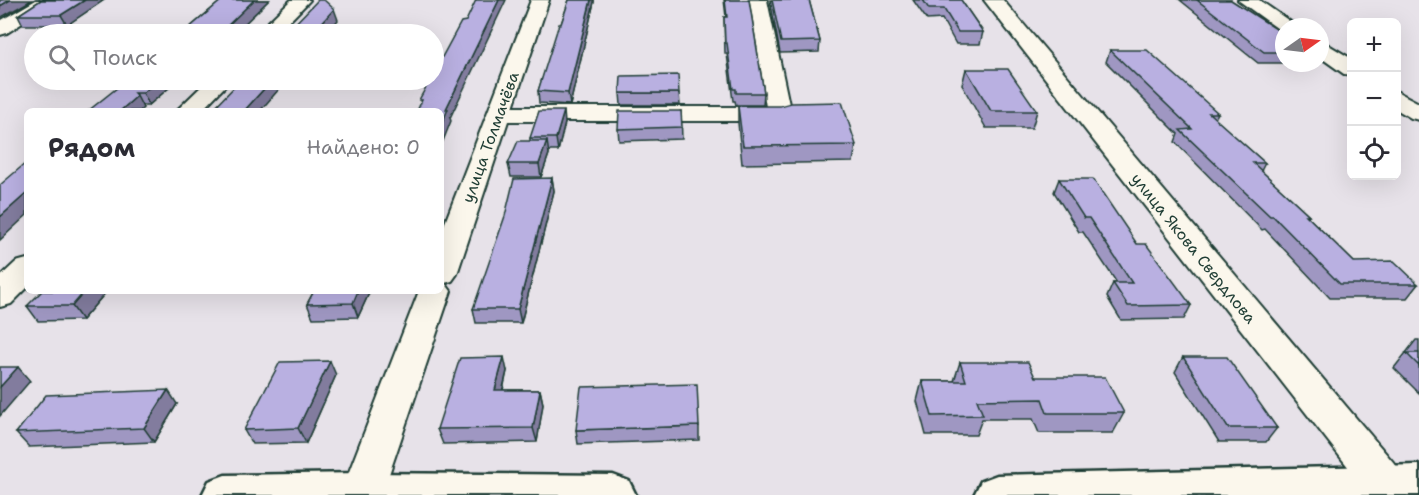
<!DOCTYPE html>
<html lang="ru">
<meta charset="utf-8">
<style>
body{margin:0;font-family:"Shantell Sans",sans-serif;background:#f7f7f7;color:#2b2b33}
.controls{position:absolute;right:18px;top:18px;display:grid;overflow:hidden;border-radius:9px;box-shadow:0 6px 24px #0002}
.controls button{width:54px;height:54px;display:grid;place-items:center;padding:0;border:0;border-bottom:2px solid #e1e1e2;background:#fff;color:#2b2b33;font:30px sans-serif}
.compass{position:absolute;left:1275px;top:18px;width:54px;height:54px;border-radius:50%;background:#fff;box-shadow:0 6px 24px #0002;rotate:76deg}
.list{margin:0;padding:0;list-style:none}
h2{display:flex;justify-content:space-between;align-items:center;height:78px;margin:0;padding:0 24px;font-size:26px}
h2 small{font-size:20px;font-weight:400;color:#7c7c81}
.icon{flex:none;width:33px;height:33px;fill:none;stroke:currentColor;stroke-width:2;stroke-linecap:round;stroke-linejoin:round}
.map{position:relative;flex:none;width:1419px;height:495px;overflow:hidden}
.search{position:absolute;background:#fff;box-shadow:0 6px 24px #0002;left:24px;top:24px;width:420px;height:66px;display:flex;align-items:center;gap:15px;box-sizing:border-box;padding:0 21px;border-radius:33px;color:#7c7c81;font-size:22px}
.panel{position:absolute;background:#fff;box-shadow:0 6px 24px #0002;left:24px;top:108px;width:420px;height:186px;border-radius:9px}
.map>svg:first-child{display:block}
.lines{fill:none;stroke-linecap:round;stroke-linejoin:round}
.minor-casing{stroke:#1f3d34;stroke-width:4}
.major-casing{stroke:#1f3d34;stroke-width:5}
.minor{fill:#fbf7ec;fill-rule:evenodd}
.major{fill:#fbf7ec;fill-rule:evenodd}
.wall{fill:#9f97c2;stroke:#1f3d34;stroke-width:1.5}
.shaded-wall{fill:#827b9e;stroke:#1f3d34;stroke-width:1.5}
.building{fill:#b9b0e1;stroke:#1f3d34;stroke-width:1.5}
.labels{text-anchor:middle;stroke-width:4.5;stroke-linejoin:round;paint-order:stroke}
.street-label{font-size:16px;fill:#1f3d34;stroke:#fbf7ec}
</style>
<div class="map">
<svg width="1419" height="495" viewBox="0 0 1419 495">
<rect width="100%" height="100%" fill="#e7e2e9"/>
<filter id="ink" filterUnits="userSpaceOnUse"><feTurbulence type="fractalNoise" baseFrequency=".0167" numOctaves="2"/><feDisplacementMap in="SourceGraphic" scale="12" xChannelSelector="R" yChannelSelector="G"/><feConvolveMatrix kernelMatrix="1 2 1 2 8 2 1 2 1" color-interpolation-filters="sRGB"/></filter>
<g filter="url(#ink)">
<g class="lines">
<defs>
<path id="minor" d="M36 0H58L7 33 0 35V21Z
M291 0H310L277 34H256Z
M531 0H549L513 107H766L749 0H767L791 114 787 119 779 121H508L457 274 452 281 445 283 451 291 382 495H340L419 291H441V233Z
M984 0H1003L1410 482 1416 495H1370Z
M1238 0H1259L1298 27H1284V32L1281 31Z
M1320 42 1327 44 1352 59V75L1344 74 1320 57Z
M208 80H231L201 111H176Z
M1396 91 1419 103V120L1411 118 1396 109Z
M27 259V288L11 304 0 307V277L16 262Z"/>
<path id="major" d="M1419 465V495H974L981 481 997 475Z
M362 473 613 475 629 481 636 495H202L209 481 225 475Z"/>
</defs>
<use href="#minor" class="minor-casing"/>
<use href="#major" class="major-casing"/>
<use href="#minor" class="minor"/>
<use href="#major" class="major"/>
</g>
<path class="wall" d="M41 0H104L67 25H23L18 15Z
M222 0H269L234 34H191L188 29Z
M569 0H594V2L570 105 539 103 538 91 561 24Z
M724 0H749L764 93 763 105H736L735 101H733L727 54H725L724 17H726Z
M770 0H809L820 41 819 52 780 53Z
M913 0H961L983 32 980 44H956L942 19 927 20Z
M1180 0H1231L1284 34V63H1305H1258Z
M1110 50 1218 113 1215 119 1265 163 1261 171 1309 215 1308 217 1354 262 1418 284 1407 298H1330L1265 229 1262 230 1175 142 1178 134 1106 62Z
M966 69 1037 111 1032 128H986L962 85Z
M127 80H178L149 105H142L143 108Z
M620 93H679L680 105H621Z
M738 106 856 145 853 162 742 164 738 123Z
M681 111 682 139 619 141 618 129Z
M565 123 558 151H549V154L541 177H511L508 164 530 141V138Z
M552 178 554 191 521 323H476L473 309Z
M1059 179 1137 244 1191 305 1184 319 1121 320 1107 297 1113 283H1117L1083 232H1079L1054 192Z
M107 291 82 320 38 321 27 306Z
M314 291H370L358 317 313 318 307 304Z
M1416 340H1419V393L1394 368Z
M1183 357 1277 428 1266 442H1219L1175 372Z
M960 362 1035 377 1124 413 1113 433H1039L1033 419H982L976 435H926L917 401 922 381H954Z
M507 371 503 390H540L543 404 537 442 443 444 437 429Z
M336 375 306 443 252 444 244 430Z
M177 404 154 442 29 447 16 433Z
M699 426V440L578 444 576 430Z"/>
<path class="shaded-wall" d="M10 0H32L0 18V6Z
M85 0H104L67 25 61 15Z
M254 0H269L234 34H228L225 28Z
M499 0H506L450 118 451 121 441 146V126L446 109Z
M591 0H594V2L570 105 568 93Z
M334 9 338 20 326 34H312Z
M158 80H178L149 105 143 93Z
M272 80H287L260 111H244Z
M137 96 143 108 140 111H120Z
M564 111 565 123 558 151 556 138Z
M547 141 549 154 541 177 539 164Z
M552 178 554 191 521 323 518 309Z
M27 193V215L0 240V217Z
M85 291H107L82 320 72 306Z
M358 291H370L358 317 353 303Z
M504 357 507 371 499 405 495 390Z
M330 361 336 375 306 443 298 428Z
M18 367 30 381 0 416V387Z
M168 390 177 404 154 442 144 428Z
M540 390 543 404 537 442 533 428Z"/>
<path class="building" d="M0 0H10L0 6Z
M41 0H85L61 15H18Z
M222 0H254L225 28 188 29Z
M318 0H324L334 9 312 34H285Z
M476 0H499L446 109H448L441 126V111H417L422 100H419L430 80H434V72L461 22 466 21Z
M569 0H591L568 93 538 91 559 24H561Z
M725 0H749L764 93H736V89H733L727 43H725L724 17H727Z
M772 0H809L820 41 781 42Z
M923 0H961L983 32H958L944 9H929Z
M1197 0H1231L1284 34V52H1264Z
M1110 50H1147L1218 113H1209L1265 163H1253L1309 215H1306L1354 262 1394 261 1418 284H1340L1273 216H1270L1180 130 1192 129Z
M966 69H1008L1037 111H991Z
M678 75 679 93H620L621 76Z
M127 80H158L143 93H134L137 96 120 111H88Z
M241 80H272L244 111H211Z
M842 102 856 145 743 146 738 106H780L791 103Z
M539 111H564L556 138H530Z
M619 111H681L682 127 618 129Z
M518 141H547L539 164H508Z
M27 162V193L0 217V185Z
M552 178 518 309H473L505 216 514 179Z
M1059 179H1093L1137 244H1146L1191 305 1128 306 1113 283H1132L1089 218H1084Z
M42 291H85L72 306H27Z
M314 291H358L353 303 307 304Z
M1406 353H1419V366Z
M504 357 495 390H540L533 428 437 429 460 358Z
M1183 357H1227L1277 428H1228Z
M330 361 298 428 244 430 280 362Z
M960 362H1028L1035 377H1105L1124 413H1047L1042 399 977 400 983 415 932 416 922 381H966Z
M0 367H18L0 387Z
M697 384 699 426 576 430 581 387Z
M168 390 144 428 16 433 46 395Z"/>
</g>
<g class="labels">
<g class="street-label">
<text transform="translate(490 137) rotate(-70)" y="6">улица Толмачёва</text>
<text transform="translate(1194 248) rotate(51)" y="6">улица Якова Свердлова</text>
</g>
</g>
</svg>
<div class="controls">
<button>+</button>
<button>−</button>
<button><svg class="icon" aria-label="locate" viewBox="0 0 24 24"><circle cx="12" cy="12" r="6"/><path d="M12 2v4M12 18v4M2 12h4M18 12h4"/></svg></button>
</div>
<svg class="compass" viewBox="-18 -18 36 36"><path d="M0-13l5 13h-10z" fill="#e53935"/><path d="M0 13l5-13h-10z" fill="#7c7c81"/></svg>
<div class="search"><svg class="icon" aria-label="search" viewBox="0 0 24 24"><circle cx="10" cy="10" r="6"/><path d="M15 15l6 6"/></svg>Поиск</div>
<section class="panel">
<h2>Рядом<small>Найдено: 0</small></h2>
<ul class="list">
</ul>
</section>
</div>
